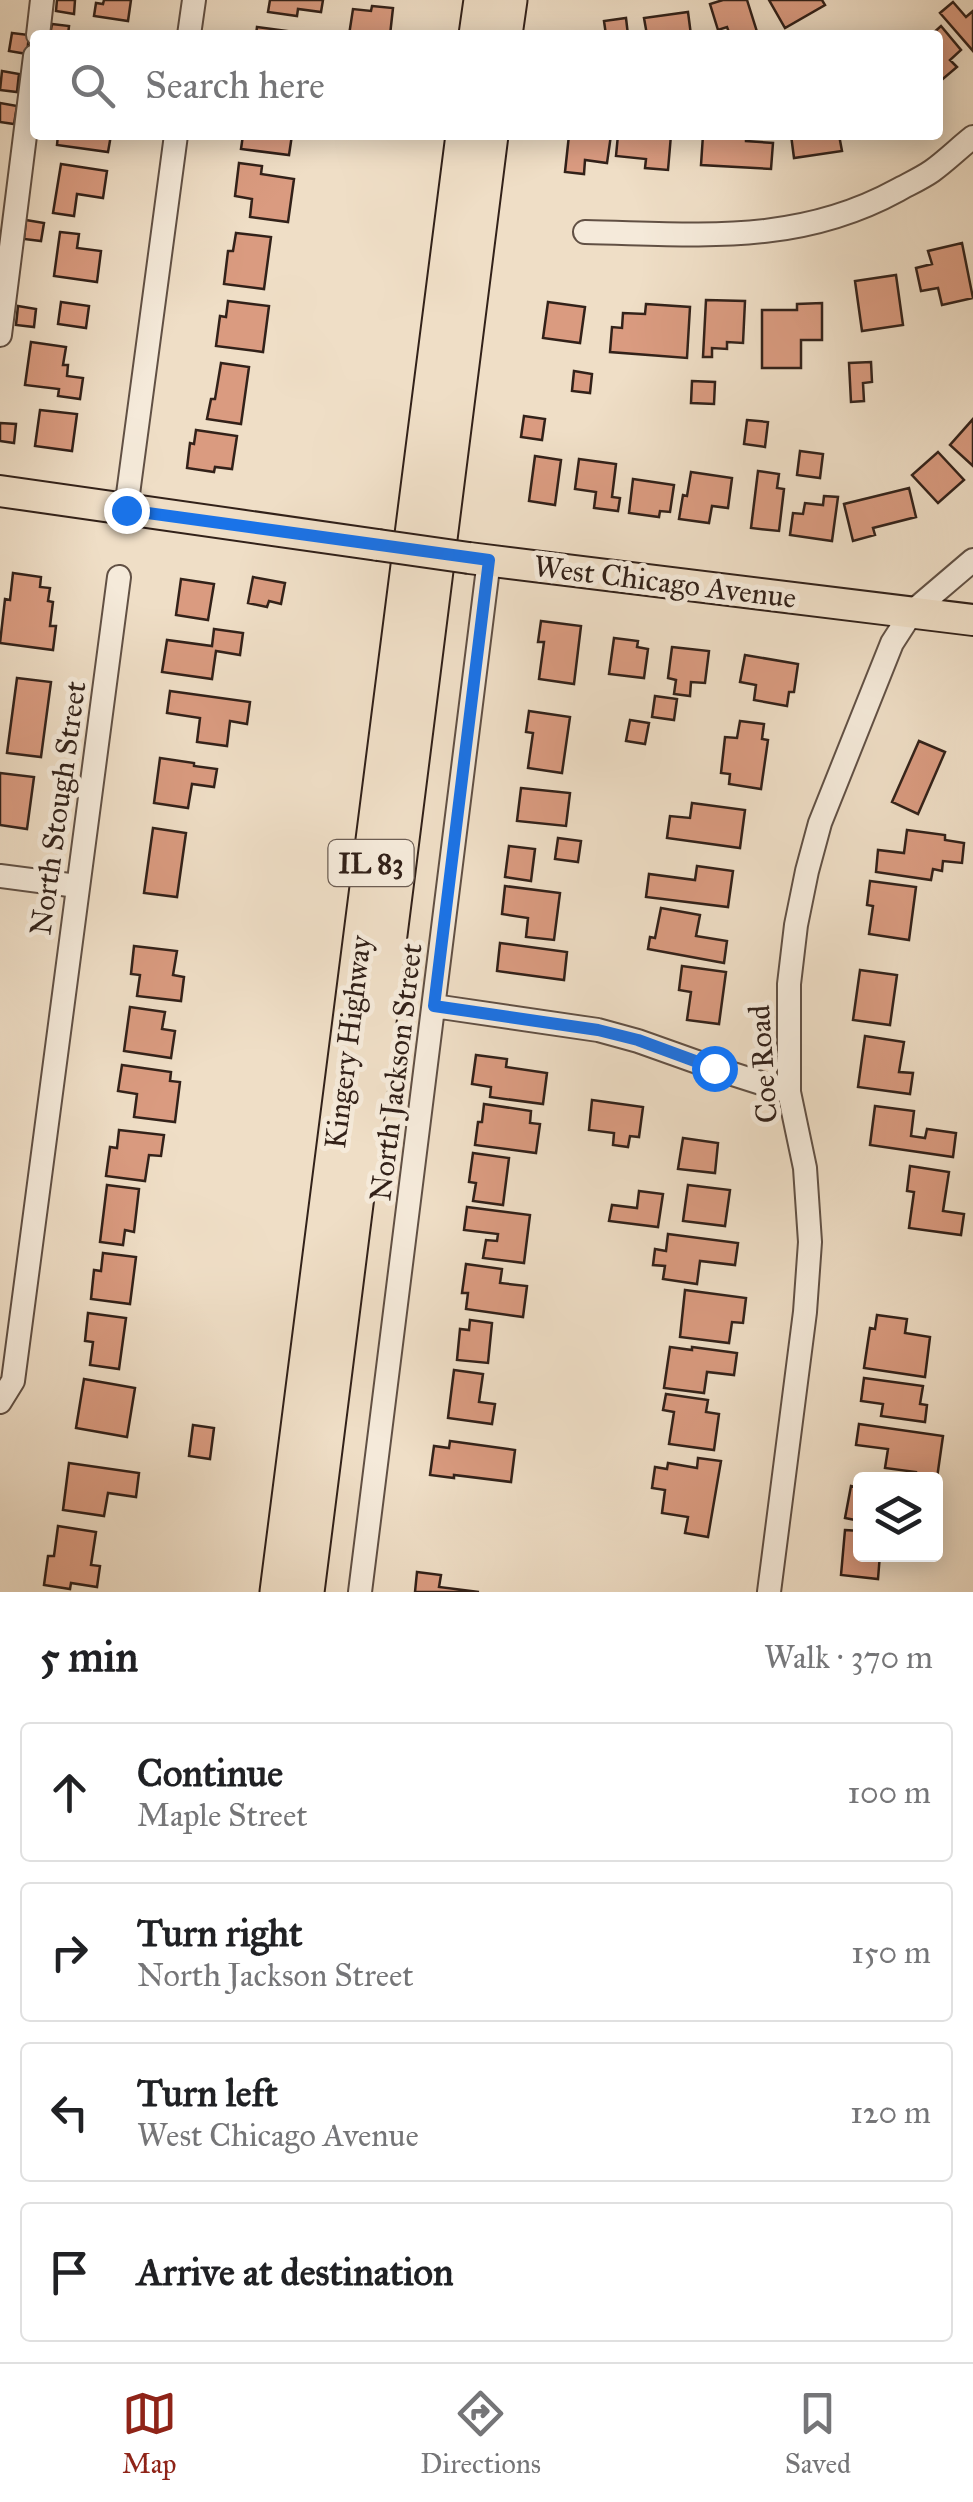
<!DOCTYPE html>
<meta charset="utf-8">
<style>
body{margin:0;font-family:"IM FELL Great Primer",serif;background:#f6f6f6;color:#202124}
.controls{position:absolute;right:30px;bottom:30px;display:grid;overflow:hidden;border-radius:10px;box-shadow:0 5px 25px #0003}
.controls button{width:90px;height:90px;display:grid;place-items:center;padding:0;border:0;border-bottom:2px solid #e0e0e0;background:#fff;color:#202124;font:50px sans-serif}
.stop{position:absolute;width:30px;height:30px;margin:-22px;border:8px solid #1a73e8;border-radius:50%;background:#fff}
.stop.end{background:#1a73e8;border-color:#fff;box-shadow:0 2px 10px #0008}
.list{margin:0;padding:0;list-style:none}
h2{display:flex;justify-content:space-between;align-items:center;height:130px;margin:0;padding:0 40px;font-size:42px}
h2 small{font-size:32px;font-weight:400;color:#757577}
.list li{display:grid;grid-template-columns:65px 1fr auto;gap:30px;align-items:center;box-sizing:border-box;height:140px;margin:0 20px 20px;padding:0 20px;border:2px solid #e0e0e0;border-radius:10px}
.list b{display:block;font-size:38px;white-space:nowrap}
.list p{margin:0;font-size:32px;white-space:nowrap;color:#757577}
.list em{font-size:32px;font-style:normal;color:#757577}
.icon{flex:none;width:55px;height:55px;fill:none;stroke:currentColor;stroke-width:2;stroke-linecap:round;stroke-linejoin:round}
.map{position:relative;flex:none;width:973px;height:1592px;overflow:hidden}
.search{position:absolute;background:#fff;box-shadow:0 5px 25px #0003;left:30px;right:30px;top:30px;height:110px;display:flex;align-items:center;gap:25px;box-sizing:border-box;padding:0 35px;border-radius:10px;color:#757577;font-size:38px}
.sheet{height:770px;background:#fff}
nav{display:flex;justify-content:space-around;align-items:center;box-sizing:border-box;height:140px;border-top:2px solid #e0e0e0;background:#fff;font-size:28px;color:#757577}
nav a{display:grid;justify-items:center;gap:5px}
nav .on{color:#8f2418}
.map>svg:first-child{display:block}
.building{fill:#da9b80;stroke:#322119;stroke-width:2.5}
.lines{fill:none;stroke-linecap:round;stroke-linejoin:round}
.minor-casing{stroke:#615044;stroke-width:26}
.major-casing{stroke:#322119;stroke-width:34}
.highway-casing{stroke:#322119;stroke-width:39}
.minor{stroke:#f5eada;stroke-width:22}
.major{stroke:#efdec6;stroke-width:30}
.highway{stroke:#efdec6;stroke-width:35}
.major-bridge-casing{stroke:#322119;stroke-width:34;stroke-linecap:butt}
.major-bridge{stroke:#efdec6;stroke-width:30}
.route{stroke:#1a73e8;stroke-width:12}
.labels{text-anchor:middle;stroke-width:10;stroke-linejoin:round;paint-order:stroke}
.shield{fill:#f5eada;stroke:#6c5d53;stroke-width:2.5}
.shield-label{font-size:28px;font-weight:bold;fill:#322119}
.street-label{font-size:30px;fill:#322119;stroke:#f5eada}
</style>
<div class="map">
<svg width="973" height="1592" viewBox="0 0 973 1592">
<rect width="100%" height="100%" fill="#efdec6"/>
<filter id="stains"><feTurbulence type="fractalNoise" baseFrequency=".002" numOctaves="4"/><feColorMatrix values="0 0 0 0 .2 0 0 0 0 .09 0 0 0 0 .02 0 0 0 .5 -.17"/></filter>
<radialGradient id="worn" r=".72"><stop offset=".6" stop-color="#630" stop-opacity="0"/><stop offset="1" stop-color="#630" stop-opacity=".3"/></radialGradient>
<path class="building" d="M57 0H75L74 14 56 11Z
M104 0H131L128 21 94 16 96 3 103 4Z
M270 0H323L321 12 298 9 297 16 268 12Z
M723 0H747L758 35H730L727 27 718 30 710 4Z
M769 0H822L825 5 785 28Z
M953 2 966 17 973 11V51L940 13Z
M372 6 393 8 390 35H349L353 9 371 11Z
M688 12 691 35H647L644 18Z
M626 18 628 35H606L604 21Z
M52 24 69 26 68 35H50Z
M941 26 961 50 950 60 957 67 938 83V35H931Z
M257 27 310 34V35H256Z
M12 33 29 35 27 54 9 51Z
M2 71 19 74 17 92 0 90Z
M0 103 17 106 14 124 0 122Z
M58 135H111L108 152 57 145Z
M243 135H292L289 155 241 149Z
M569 135H611L607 163 585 160 584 174 565 172Z
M618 135H671L668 170 645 168 646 159 616 156Z
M703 135H746V141L773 143 771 169 701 165Z
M791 135H839L842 151 794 158Z
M239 163 262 166 261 174 294 179 288 222 250 217 252 199 235 196Z
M61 164 107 171 103 198 77 194 74 216 53 213Z
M26 220 44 223 41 241 24 239Z
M60 232 79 234 77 248 101 251 97 282 54 276Z
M236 233 271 237 264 289 224 284 228 251H233Z
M962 243 973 298 942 305 938 288 921 291 916 268 932 264 928 251Z
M896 275 903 325 862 331 855 281Z
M706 300 745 301 743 343 727 342V349L712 348V357H703Z
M228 301 269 306 263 352 216 346 220 316 226 317Z
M61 302 89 306 86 328 58 324Z
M548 302 585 307 580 343 543 338Z
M822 303V340H801V368H762V310H797V304Z
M646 304 690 307 687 358 610 352 612 327 622 328 623 313 645 314Z
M18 306 36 309 34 327 16 325Z
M31 342 66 347 63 365H68L67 376 83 378 80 399 58 396 59 389 25 385Z
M871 362 872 382 863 383 864 401 851 402 849 363Z
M221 363 249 367 241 424 207 419 211 399H215Z
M574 371 592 374 590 393 572 391Z
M692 381 715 382 714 404 691 403Z
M40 410 77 414 72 451 35 446Z
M524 416 545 419 542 440 521 437Z
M973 419V466L950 445Z
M747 420 768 422 765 447 744 444Z
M0 423 16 424 14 443 0 441Z
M196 430 237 436 232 469 215 467 214 472 187 468 190 443 194 444Z
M800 451 823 454 820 478 797 475Z
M938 452 964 480 938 503 912 475Z
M535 456 561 460 555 505 529 501Z
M579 459 616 464 612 497 620 498 618 511 594 508 596 492 575 489Z
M758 471 779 474 777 488 784 489 779 531 751 528Z
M691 472 732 478 728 508 712 506 709 523 679 519 683 495 687 496Z
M633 479 674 485 670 512 660 511 659 517 629 513Z
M909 488 916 517 873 528 875 535 853 541 844 504Z
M824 496 838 497 832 541 790 535 793 513 803 514 805 503 823 505Z
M13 573 41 577 40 587 50 588 48 601 53 602 50 626H56L53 650 0 643 5 599 10 600Z
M253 577 285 583 281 604 269 601 267 607 248 603Z
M181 579 214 584 208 620 176 615Z
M541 621 581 626 574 684 539 679 544 642H538Z
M214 629 243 633 240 655 216 651 212 679 162 672 167 640 212 646Z
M614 638 638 641 637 647 648 649 644 678 609 674Z
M672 647 709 651 705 683 691 682 690 696 674 694 676 680 668 678Z
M745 655 798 664 794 692H789L787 706 754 700 756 685 740 682Z
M17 678 51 682 41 757 7 753Z
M170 691 250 702 247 724 230 721 227 746 197 742 200 718 167 713Z
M655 696 677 699 674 720 652 717Z
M529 711 570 717 562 773 528 768 533 733 526 732Z
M630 720 649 723 645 744 626 741Z
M740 721 764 724 762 739 768 740 761 789 729 784 730 774 721 773 725 737 737 738Z
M919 741 945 752 918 814 892 802Z
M160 758 194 763V766L217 769 214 787 192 784 188 808 154 803Z
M0 773 34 777 27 829 0 825Z
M521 788 570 793 566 826 517 821Z
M692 803 745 810 740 848 667 838 670 816 690 818Z
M153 828 186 833 177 897 144 893Z
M907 830 945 835V840L964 843 962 863 943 861 942 871 933 869 931 880 876 872 878 850 904 853Z
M558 838 581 841 578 862 555 859Z
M509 846 535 849 531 881 505 877Z
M697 866 733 871 728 907 646 897 649 874 695 880Z
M870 881 916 887 909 940 869 934 873 906 867 905Z
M505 886 560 893 554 940 526 937 528 918 502 914Z
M661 908 700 915 696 936 727 941 724 963 648 949 650 937 655 938Z
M500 943 567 952 564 980 497 971Z
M134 946 177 951 173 975 184 977 181 1001 137 996 140 975 131 974Z
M682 966 726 972 719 1024 687 1020 691 992 679 990Z
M860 970 897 975 890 1025 853 1020Z
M130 1007 165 1012 162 1029 175 1031 171 1058 124 1051Z
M865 1036 904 1042 899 1072 913 1073 910 1094 858 1087Z
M476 1055 507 1059 506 1067 547 1073 543 1104 490 1097 491 1087 472 1084Z
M122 1065 171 1072 170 1081 180 1082 175 1122 134 1117 137 1094 118 1091Z
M592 1100 643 1107 639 1137 630 1136 628 1147 613 1145 614 1133 589 1130Z
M484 1104 531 1111 530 1123 540 1124 536 1153 475 1145 478 1122H482Z
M875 1106 914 1111 911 1136 925 1138 927 1129 956 1133 953 1157 870 1145Z
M119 1130 164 1135 161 1156 149 1155 145 1181 106 1176 110 1147 117 1148Z
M683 1138 718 1143 715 1173 678 1169Z
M473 1153 509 1158 503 1205 473 1201 476 1183 469 1182Z
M910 1166 949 1172 943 1211 964 1214 961 1235 909 1228 914 1192 907 1191Z
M107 1185 139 1189 134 1232 125 1230 123 1245 100 1242Z
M688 1185 730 1190 725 1226 683 1221Z
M639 1191 663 1194 658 1227 609 1221 612 1205 637 1208Z
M467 1207 530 1215 524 1263 483 1258 486 1240 497 1241 498 1234 464 1230Z
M668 1234 738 1243 735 1265 700 1261 697 1284 663 1279 665 1266 653 1265 655 1249 666 1251Z
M103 1253 136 1257 130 1304 91 1299 94 1270 101 1271Z
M466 1264 502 1269 500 1283 527 1286 523 1317 466 1309 468 1293H462Z
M685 1290 746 1298 743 1323 732 1322 729 1343 680 1337Z
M88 1313 126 1318 119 1369 90 1365 93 1342 85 1341Z
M877 1315 907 1319 905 1333 930 1337 925 1377 864 1368 870 1328 875 1329Z
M470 1320 492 1323 488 1363 457 1360 460 1329 469 1330Z
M670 1347 692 1350V1347L737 1353 734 1375 707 1372 704 1393 664 1388Z
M454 1370 483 1374 479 1402 495 1404 492 1424 448 1418Z
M864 1378 923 1386 920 1404 927 1405 925 1422 881 1416 883 1404 861 1401Z
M84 1379 135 1388 127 1437 76 1428Z
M666 1394 708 1400 706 1412 719 1414 714 1450 669 1444 674 1412 663 1410Z
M859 1424 943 1436 937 1478 916 1475V1472L885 1468 888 1449 856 1445Z
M193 1425 214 1428 210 1459 189 1456Z
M450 1441 515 1450 511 1482 454 1475V1478L430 1475 434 1446 449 1448Z
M698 1458 721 1461 708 1537 685 1533 688 1517 662 1513 665 1490 652 1488 655 1467 667 1469 668 1463 697 1468Z
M69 1463 139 1473 136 1497 108 1493 104 1516 63 1510Z
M851 1486 860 1488V1521L845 1518Z
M58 1526 96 1532 91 1565 100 1566 97 1587 71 1583 70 1589 44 1585 48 1556H54Z
M845 1530 860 1531V1554H880L878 1579 841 1575Z
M417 1572 441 1575 439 1587 479 1592H415Z"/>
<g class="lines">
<defs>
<path id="minor" d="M38 35 42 0
M189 35 194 0
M585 232C697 234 796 246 898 190 909 184 922 178 932 171 946 161 959 148 973 137
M0 335 35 56
M126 509 176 135
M0 876 77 886
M434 1006 598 1030 638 1041 714 1068 789 1092
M0 1402 13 1381 119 577
M360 1592 489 560
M769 1592 805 1312 810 1242 805 1168 789 1092V984L796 925 807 871 820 823 892 643 912 612 973 560"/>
<path id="major" d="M0 491 378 545
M469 558 973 620"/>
<path id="highway" d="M477 35 482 0
M504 35 509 0
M278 1592 464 135
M306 1592 490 135"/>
</defs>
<use href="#minor" class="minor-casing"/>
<use href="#major" class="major-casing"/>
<use href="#highway" class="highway-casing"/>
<use href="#minor" class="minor"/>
<use href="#major" class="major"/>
<use href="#highway" class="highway"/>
<defs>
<path id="major-bridge" d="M378 545 469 558"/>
</defs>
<use href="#major-bridge" class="major-bridge-casing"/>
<use href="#major-bridge" class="major-bridge"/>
</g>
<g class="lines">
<path class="route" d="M126 510 489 560 434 1006 598 1030 638 1040 714 1068"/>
</g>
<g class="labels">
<rect class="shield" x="328.5" y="840" width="85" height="46" rx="8"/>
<g class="shield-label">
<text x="371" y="873">IL 83</text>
</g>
<g class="street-label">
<text transform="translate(665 582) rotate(7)" y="10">West Chicago Avenue</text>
<text transform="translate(58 808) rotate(-82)" y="10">North Stough Street</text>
<text transform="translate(348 1042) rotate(-83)" y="10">Kingery Highway</text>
<text transform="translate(763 1064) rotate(-94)" y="10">Coe Road</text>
<text transform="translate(396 1072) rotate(-83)" y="10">North Jackson Street</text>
</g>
</g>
<rect width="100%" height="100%" filter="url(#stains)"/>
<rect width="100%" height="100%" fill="url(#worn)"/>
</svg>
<div class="controls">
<button><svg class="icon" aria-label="layers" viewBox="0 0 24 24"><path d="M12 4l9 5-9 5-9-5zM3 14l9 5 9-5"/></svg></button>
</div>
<div class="stop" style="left:714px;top:1068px"></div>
<div class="stop end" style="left:126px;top:510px"></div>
<div class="search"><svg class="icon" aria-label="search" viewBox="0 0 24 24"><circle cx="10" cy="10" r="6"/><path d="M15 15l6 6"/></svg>Search here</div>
</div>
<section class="sheet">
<h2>5 min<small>Walk · 370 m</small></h2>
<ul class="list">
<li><svg class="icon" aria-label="ahead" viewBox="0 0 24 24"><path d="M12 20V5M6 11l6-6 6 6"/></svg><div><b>Continue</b><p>Maple Street</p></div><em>100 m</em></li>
<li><svg class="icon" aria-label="right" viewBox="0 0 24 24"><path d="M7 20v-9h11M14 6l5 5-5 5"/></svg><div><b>Turn right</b><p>North Jackson Street</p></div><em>150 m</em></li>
<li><svg class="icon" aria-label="left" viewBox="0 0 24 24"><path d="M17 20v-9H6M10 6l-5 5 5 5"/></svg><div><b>Turn left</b><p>West Chicago Avenue</p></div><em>120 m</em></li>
<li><svg class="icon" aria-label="arrive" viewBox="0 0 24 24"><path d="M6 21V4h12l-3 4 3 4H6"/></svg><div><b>Arrive at destination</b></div></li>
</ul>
</section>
<nav>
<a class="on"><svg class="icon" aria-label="map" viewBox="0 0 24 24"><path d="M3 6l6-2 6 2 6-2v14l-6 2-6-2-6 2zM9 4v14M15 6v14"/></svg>Map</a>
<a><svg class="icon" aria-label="directions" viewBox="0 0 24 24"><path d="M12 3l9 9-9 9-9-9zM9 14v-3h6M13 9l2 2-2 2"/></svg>Directions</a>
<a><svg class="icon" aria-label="saved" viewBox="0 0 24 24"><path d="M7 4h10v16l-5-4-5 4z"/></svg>Saved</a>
</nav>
